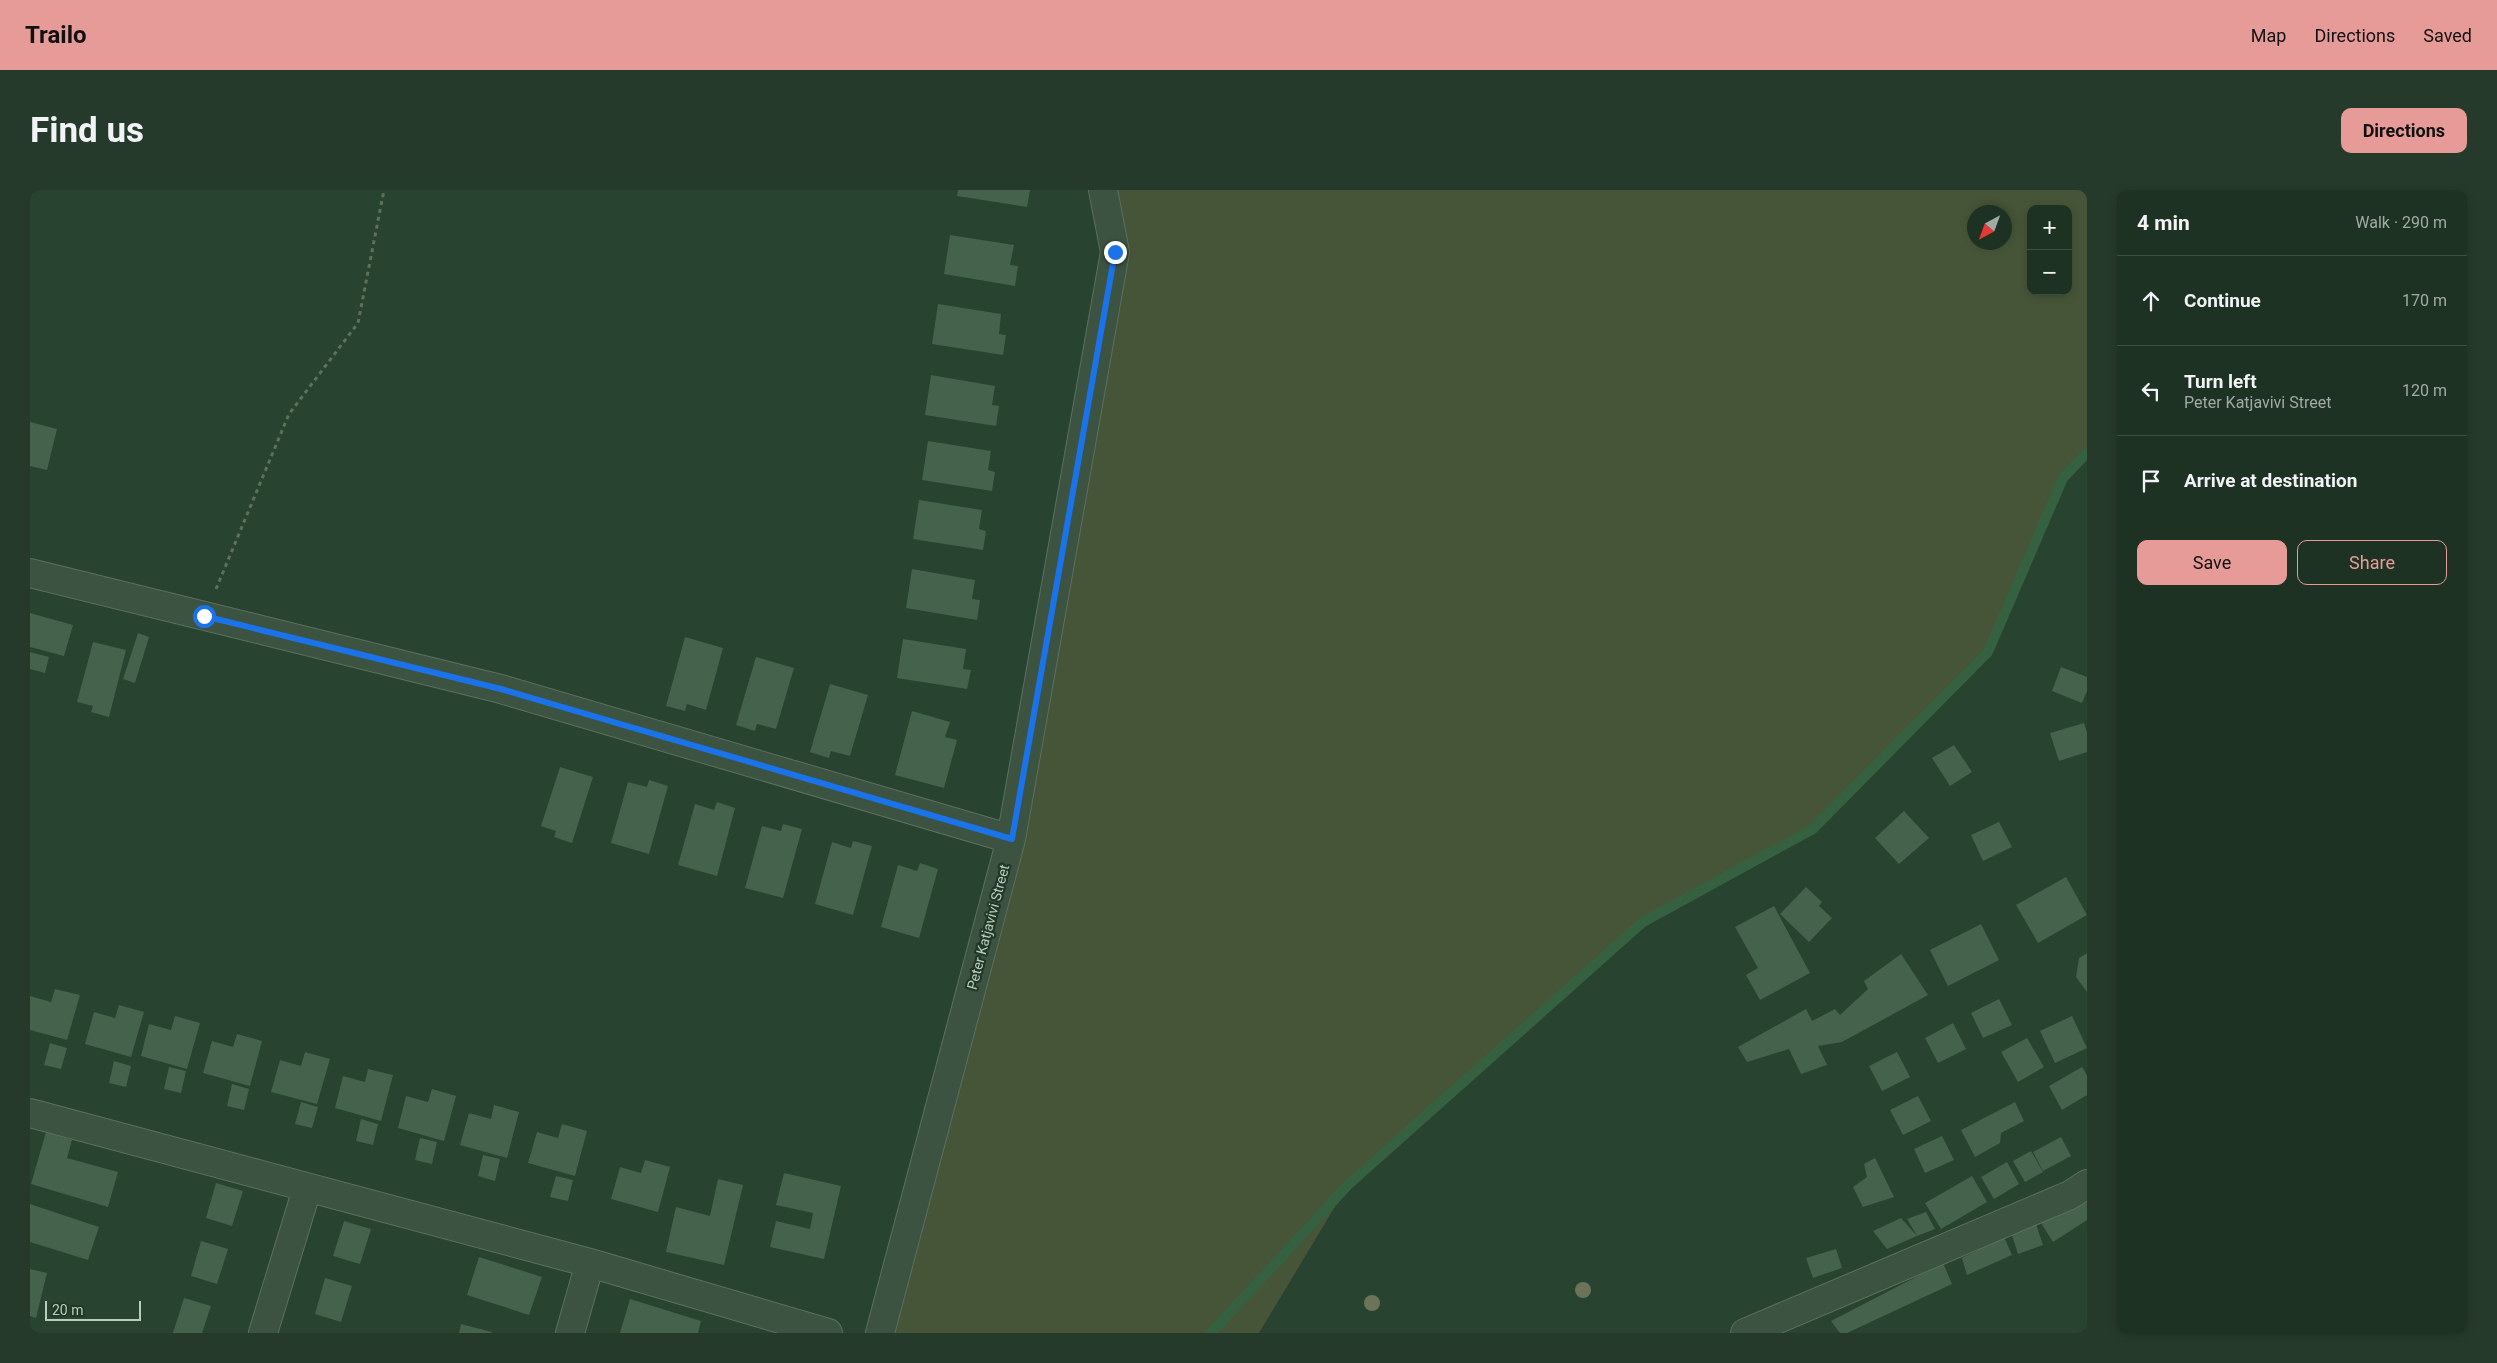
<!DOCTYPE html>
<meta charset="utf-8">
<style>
body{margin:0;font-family:Roboto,sans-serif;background:#263a2b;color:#f1f3f6}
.controls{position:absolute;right:15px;top:15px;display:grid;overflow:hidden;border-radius:10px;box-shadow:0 2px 8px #0003}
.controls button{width:45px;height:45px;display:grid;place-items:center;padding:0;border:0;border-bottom:1px solid #3c4d41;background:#1e3223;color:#f1f3f6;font:25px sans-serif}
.compass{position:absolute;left:1937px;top:15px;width:45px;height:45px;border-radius:50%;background:#1e3223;box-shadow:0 2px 8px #0003;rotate:221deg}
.scale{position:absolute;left:15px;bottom:12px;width:96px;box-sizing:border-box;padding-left:5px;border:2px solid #baccbf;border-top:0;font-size:14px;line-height:18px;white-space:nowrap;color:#baccbf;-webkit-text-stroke:4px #213827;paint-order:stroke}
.stop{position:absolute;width:15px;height:15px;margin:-11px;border:4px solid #1a73e8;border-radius:50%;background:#fff}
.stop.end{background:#1a73e8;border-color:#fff;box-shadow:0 1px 5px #0008}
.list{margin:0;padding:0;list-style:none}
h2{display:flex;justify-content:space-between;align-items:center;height:65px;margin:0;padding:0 20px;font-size:21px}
h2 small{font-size:16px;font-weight:400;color:#a1aaa6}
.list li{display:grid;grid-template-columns:32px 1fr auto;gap:15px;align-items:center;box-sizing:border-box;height:90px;padding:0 20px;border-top:1px solid #3c4d41}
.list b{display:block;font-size:19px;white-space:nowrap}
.list p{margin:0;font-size:16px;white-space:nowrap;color:#a1aaa6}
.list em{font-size:16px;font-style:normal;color:#a1aaa6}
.actions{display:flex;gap:10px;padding:15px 20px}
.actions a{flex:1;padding:11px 0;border:1px solid #e69b98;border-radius:10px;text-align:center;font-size:18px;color:#e69b98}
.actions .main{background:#e69b98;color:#111}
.icon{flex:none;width:28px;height:28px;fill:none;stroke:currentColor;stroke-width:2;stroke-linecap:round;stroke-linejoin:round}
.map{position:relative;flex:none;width:2057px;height:1143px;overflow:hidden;border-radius:10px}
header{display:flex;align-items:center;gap:30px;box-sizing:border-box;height:70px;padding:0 25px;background:#e69b98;color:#111}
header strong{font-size:24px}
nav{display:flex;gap:28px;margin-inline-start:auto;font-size:18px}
.intro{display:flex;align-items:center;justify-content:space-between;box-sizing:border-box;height:120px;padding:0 30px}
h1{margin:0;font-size:35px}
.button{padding:12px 22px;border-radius:10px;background:#e69b98;color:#111;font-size:18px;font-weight:700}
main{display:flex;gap:30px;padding:0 30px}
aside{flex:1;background:#1e3223;border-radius:10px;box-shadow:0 2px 8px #0003}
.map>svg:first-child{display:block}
.green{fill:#465538;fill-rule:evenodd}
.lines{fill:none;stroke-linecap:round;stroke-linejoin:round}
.stream{stroke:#366141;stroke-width:10}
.building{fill:#45624c}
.minor-casing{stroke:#5b7060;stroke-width:30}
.path{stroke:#5e705a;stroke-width:3;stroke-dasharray:4 4;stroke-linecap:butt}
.minor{stroke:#3d5342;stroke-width:28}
.tree{fill:#6b7458}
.route{stroke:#1a73e8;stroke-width:6}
.labels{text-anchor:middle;stroke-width:4.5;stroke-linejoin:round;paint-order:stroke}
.street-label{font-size:14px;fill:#baccbf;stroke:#213827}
</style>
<header>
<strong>Trailo</strong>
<nav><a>Map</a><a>Directions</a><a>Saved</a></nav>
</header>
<div class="intro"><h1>Find us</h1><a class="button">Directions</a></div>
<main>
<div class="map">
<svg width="2057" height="1143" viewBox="0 0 2057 1143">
<rect width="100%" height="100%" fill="#28432f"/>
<path class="green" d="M1073 0H2057V263L2033 288 1958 462 1783 639 1613 732 1318 995 1229 1143H850L981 649 1085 63ZM2001 19H2038V101H2001ZM1944 22H1974V52H1944Z"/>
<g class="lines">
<path class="stream" d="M1181 1143 1318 995 1613 732 1783 639 1958 462 2033 288 2057 263"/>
</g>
<path class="building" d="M928 0H1000L997 17 927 6Z
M920 45 984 55 980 75 988 76 985 96 914 84Z
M908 114 971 124 969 144 976 145 973 165 902 154Z
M901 185 965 196 962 215 969 216 966 236 895 225Z
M0 232 27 239 17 280 0 276Z
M898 251 961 261 958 280 965 282 962 301 892 290Z
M889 310 952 320 949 339 956 341 953 360 883 349Z
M882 379 945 390 942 409 950 410 947 430 876 418Z
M0 423 43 435 34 466 0 457Z
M108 443 119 447 105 493 93 489Z
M655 447 693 458 676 520 657 514 655 521 636 516Z
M873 449 936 459 933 479 941 480 937 499 867 488Z
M63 452 96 460 79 527 61 522 63 516 47 512Z
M0 462 19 467 15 483 0 479Z
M726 467 764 478 746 539 727 534 725 541 706 535Z
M2031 477 2057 487V501L2052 513 2022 501Z
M800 494 838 505 820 566 801 561 799 568 780 562Z
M882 521 920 532 915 547 927 550 914 598 865 585Z
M2054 533 2057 542V562L2029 571 2020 543Z
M1924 555 1942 582 1920 596 1902 568Z
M530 577 563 587 542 653 524 647 526 641 511 636Z
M619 590 638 596 619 664 581 653 598 592 617 597Z
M687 612 705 618 687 686 648 675 665 614 684 620Z
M1874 621 1899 648 1869 674 1845 648Z
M1969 632 1982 657 1953 671 1941 645Z
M753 634 772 639 753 708 715 698 732 636 751 641Z
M823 651 842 656 823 725 785 714 802 652 821 658Z
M890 673 908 679 889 748 851 737 868 675 887 681Z
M2036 687 2057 725 2008 753 1986 715Z
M1776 697 1792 712 1789 716 1802 728 1779 752 1750 724Z
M1744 716 1780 783 1730 810 1716 785 1728 778 1705 737Z
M1951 734 1969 770 1918 796 1900 760Z
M2057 763V802L2046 787 2049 768Z
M1871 764 1898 805 1812 852 1788 856 1797 875 1771 884 1759 859 1717 872 1708 857 1776 819 1782 831 1805 819 1810 825 1838 799 1834 791Z
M25 799 50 805 37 850 0 840V806L21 812Z
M1969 809 1982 835 1953 848 1941 823Z
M89 815 114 822 101 867 55 854 64 822 85 828Z
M145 826 170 833 157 879 111 866 119 834 141 840Z
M2042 826 2057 858 2025 873 2010 841Z
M1923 833 1936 859 1908 873 1895 848Z
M207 844 232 851 220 896 173 883 182 851 203 857Z
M1997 848 2014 877 1988 892 1971 862Z
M20 853 37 858 31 879 14 875Z
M275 862 300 869 287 914 241 902 250 870 271 876Z
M1867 862 1880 887 1852 901 1839 876Z
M84 871 101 876 96 897 79 893Z
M139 877 156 881 151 903 134 899Z
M2052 877 2057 885V905L2032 920 2019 896Z
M338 879 363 885 351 931 305 918 313 886 335 892Z
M202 894 219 899 214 920 197 916Z
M402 899 426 906 414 951 368 938 376 906 398 912Z
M1888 906 1901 931 1873 945 1860 920Z
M271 912 288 917 282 938 265 934Z
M1985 912 1994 931 1971 943 1970 953 1945 967 1931 940Z
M464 915 489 922 477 968 430 955 439 923 461 929Z
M331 929 348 934 343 955 326 951Z
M532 934 557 941 545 986 498 973 507 942 528 948Z
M16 942 42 950 37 968 88 982 78 1017 1 994Z
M1912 946 1924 970 1895 983 1884 959Z
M2031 947 2041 966 2013 981 2003 962Z
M390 948 407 952 402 974 385 970Z
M2001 961 2013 982 1995 992 1983 971Z
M453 965 470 969 465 991 448 986Z
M1845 968 1864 1007 1833 1017 1823 997 1837 987 1834 974Z
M615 970 640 977 628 1022 581 1009 590 977 611 983Z
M1977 972 1989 994 1964 1009 1951 987Z
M754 983 811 996 794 1069 740 1057 746 1031 780 1039 783 1023 746 1015Z
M526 986 543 990 538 1011 520 1007Z
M1942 986 1957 1012 1911 1039 1895 1013Z
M688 989 713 995 694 1075 636 1062 646 1017 680 1026Z
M186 993 213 1001 202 1036 176 1028Z
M2057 1004V1030L2023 1052 2011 1033Z
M0 1014 69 1037 58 1070 0 1052Z
M1896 1022 1905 1039 1887 1046 1877 1029Z
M1871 1028 1887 1046 1857 1059 1843 1041Z
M314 1031 341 1039 330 1074 303 1066Z
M2006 1034 2013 1055 1988 1064 1981 1042Z
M1974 1047 1982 1065 1937 1085 1932 1068Z
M171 1051 198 1059 187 1094 161 1086Z
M1806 1059 1812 1078 1783 1088 1776 1068Z
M449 1067 512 1087 499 1125 437 1105Z
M1913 1073 1922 1094 1817 1143H1810L1801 1131Z
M0 1079 17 1083 6 1128 0 1126Z
M295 1088 322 1096 311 1132 285 1124Z
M154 1108 181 1116 172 1143H143Z
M600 1109 671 1131 668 1143H590Z
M431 1134 462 1142 461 1143H429Z"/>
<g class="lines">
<defs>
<path id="minor" d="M0 383 471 499 981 649
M0 923 560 1073 798 1143
M233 1143 277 999
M540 1143 560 1073
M850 1143 981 649 1085 62 1073 0
M1715 1143 2040 1005 2057 994"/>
</defs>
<use href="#minor" class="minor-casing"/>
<path class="path" d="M186 399 259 224 328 133 354 0"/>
<use href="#minor" class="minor"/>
</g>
<g class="tree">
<circle cx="1553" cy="1100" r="8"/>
<circle cx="1342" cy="1113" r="8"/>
</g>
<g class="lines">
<path class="route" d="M174 426 471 499 982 649 1085 62"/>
</g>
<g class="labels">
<g class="street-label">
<text transform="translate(958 737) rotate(-75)" y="5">Peter Katjavivi Street</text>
</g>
</g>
</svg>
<div class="controls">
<button>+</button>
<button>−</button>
</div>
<svg class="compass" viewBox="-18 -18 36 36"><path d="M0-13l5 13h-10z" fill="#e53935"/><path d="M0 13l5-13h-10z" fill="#a1aaa6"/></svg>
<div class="scale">20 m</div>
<div class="stop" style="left:174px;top:426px"></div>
<div class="stop end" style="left:1085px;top:62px"></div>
</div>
<aside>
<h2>4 min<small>Walk · 290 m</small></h2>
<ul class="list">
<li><svg class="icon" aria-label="ahead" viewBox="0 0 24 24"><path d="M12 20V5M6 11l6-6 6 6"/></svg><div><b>Continue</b></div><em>170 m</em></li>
<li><svg class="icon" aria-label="left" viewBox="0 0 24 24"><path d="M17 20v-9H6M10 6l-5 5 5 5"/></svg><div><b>Turn left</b><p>Peter Katjavivi Street</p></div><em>120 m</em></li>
<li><svg class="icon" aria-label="arrive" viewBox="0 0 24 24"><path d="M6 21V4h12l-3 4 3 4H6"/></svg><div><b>Arrive at destination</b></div></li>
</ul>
<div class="actions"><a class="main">Save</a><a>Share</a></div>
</aside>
</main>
